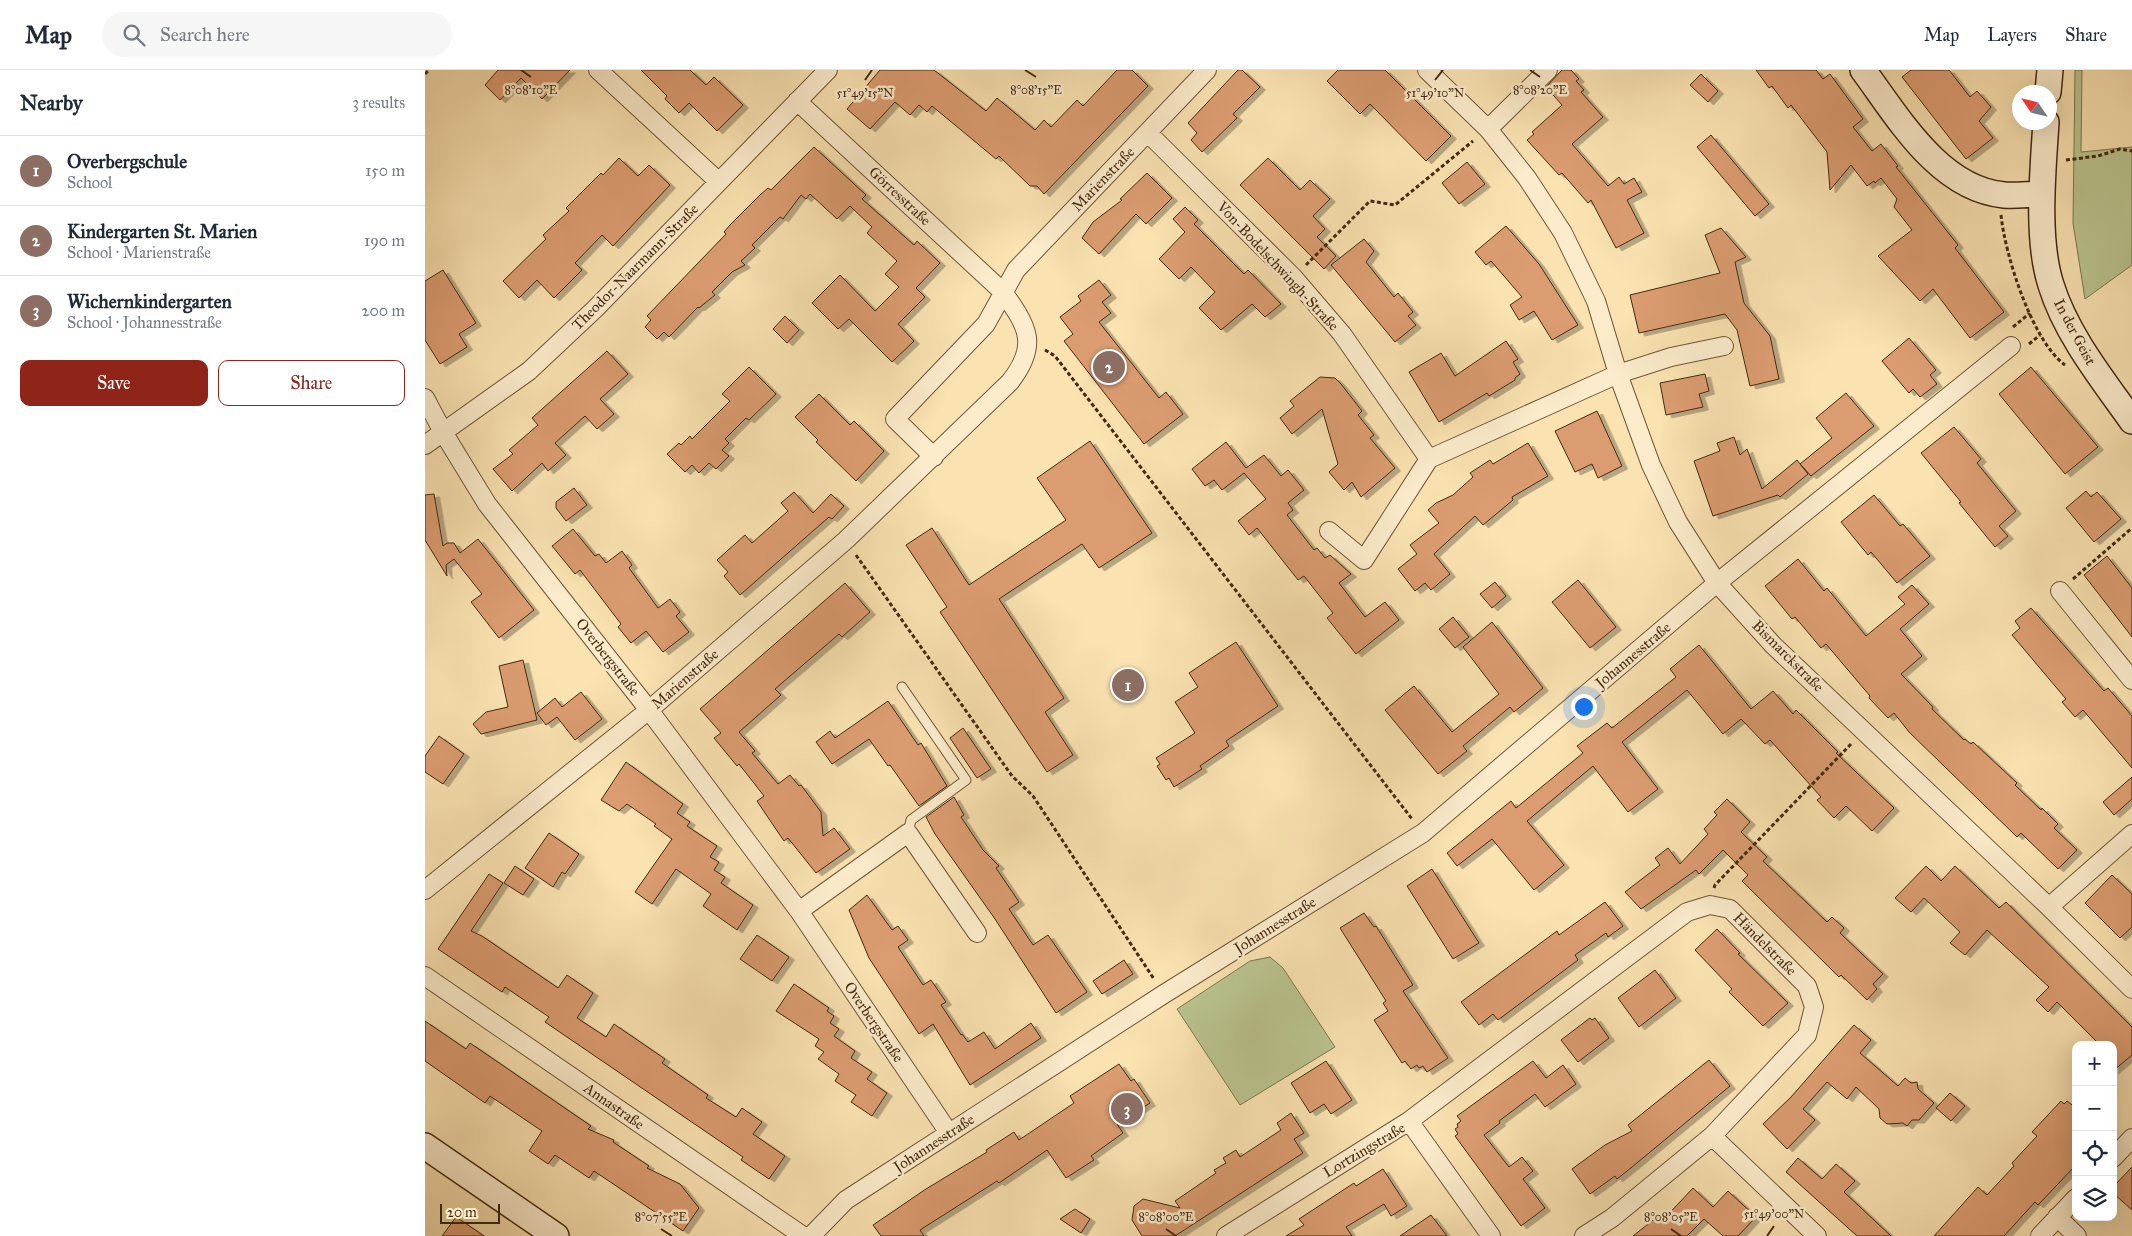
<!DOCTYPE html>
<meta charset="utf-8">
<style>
body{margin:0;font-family:"IM FELL Great Primer",serif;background:#f6f6f7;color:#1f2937}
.controls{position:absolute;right:15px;bottom:15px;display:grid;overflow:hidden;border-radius:10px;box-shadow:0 5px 20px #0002}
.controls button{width:45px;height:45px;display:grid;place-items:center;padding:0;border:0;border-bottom:1px solid #e0e1e3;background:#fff;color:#1f2937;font:25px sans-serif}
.compass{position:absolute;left:1587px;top:15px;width:45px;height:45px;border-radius:50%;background:#fff;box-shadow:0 5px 20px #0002;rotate:305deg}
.scale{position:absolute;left:15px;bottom:12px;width:60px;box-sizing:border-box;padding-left:5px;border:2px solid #43290e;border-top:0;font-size:14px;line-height:18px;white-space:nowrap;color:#43290e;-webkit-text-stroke:4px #fceccc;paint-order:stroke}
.you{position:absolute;left:1158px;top:636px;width:18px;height:18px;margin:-12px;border:4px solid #fff;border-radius:50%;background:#1a73e8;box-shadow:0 0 0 8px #1a73e833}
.badge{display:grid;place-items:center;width:32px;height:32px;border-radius:50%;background:#8f2418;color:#fff;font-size:16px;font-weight:700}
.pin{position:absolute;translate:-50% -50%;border:2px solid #fff;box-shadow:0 1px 5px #0006}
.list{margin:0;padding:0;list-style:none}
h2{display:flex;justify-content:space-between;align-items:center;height:65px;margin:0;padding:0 20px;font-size:21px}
h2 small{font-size:16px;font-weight:400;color:#747a83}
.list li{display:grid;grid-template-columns:32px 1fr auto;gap:15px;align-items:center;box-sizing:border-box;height:70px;padding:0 20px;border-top:1px solid #e0e1e3}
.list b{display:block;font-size:19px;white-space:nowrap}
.list p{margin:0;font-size:16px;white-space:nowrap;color:#747a83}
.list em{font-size:16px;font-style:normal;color:#747a83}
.actions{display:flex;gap:10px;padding:15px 20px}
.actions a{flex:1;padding:11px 0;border:1px solid #8f2418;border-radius:10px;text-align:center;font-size:18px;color:#8f2418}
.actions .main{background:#8f2418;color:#fff}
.icon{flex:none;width:28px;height:28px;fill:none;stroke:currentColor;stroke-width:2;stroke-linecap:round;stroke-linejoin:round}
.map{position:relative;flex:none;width:1707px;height:1166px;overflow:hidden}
header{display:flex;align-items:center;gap:30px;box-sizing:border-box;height:70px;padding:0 25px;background:#fff;border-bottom:1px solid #e0e1e3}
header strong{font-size:24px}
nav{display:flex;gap:28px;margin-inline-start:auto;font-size:18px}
.search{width:350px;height:45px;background:#f6f6f7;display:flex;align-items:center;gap:12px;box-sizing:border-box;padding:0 18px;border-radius:28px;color:#747a83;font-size:19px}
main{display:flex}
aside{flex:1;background:#fff}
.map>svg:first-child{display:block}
.green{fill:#bac48f;stroke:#7e764e}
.building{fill:#db9c71;stroke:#43290e;filter:url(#shadow)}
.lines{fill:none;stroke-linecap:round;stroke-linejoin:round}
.lane-casing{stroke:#715737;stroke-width:11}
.street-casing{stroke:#715737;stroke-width:20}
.secondary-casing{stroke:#43290e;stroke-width:28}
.path{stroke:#43290e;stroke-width:3;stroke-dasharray:4 2.5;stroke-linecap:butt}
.lane{stroke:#fceccc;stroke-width:9}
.street{stroke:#fceccc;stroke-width:18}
.secondary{stroke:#fceccc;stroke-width:25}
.ticks{fill:none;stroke:#43290e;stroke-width:2}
.labels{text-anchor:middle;stroke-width:5;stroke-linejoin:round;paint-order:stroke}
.street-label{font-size:15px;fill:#43290e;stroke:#fceccc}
.ticks-label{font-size:12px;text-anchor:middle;fill:#43290e;stroke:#fceccc;stroke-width:5;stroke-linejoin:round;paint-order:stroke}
</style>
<header>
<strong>Map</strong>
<div class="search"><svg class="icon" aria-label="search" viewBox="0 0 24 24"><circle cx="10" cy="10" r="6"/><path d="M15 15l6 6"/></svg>Search here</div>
<nav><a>Map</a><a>Layers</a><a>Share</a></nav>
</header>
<main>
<aside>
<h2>Nearby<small>3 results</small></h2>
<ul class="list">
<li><span class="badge" style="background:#8d6e63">1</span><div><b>Overbergschule</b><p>School</p></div><em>150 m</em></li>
<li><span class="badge" style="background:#8d6e63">2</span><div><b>Kindergarten St. Marien</b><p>School · Marienstraße</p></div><em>190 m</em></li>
<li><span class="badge" style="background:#8d6e63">3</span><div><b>Wichernkindergarten</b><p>School · Johannesstraße</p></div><em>200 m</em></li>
</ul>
<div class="actions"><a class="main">Save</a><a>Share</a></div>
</aside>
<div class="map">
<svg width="1707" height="1166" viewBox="0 0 1707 1166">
<defs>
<filter id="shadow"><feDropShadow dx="5.5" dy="3" stdDeviation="0" flood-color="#0004"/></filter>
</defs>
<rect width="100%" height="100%" fill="#fae2b1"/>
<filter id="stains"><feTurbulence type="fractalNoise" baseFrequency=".004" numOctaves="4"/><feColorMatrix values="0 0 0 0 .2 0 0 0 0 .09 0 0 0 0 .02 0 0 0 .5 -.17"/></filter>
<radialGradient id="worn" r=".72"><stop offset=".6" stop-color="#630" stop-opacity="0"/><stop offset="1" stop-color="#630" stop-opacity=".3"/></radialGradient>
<path class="green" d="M1650 0H1657L1656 82 1707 77V195L1660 229 1648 153Z
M845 887 858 898 910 977 815 1035 752 939 825 891Z"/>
<path class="building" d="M73 0H145L117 29 96 8 75 30 60 15Z
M216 0H265L281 15 289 7 318 35 292 61 264 33 254 43 240 29 242 26Z
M455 0H509L561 41 572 28 610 60 619 50 626 57 652 30 658 36 692 0H707L723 16 619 124 612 116H605L574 86 571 89 507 36 502 42 494 35 485 45 470 32 445 59 422 39Z
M813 0H817L835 17 808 44 812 48 777 82 766 70 772 63 763 53Z
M913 0H960L1026 66 1001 91 945 34 935 44 902 11Z
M1137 0H1146L1154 9 1151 11 1159 20 1156 22 1178 47 1147 74 1183 116 1194 107 1199 114 1209 108 1217 122 1202 130 1219 163 1191 178 1166 130 1163 133 1137 103 1134 105 1102 70 1109 64 1107 62 1137 35 1121 17Z
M1331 0H1391L1398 9 1405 4 1438 49 1428 57 1447 81 1456 74 1473 96 1471 97 1533 175 1530 178 1579 242 1545 268 1508 219 1495 231 1453 186 1487 160 1469 137 1472 129 1456 108 1450 113 1449 111 1442 116 1426 95 1405 120 1402 82 1366 35 1363 38 1347 16 1344 18Z
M1486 0H1524L1545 27 1552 21 1566 37 1554 51 1568 68 1541 89 1477 7Z
M1276 4 1293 21 1283 32 1265 15Z
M1286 65 1344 134 1330 146 1272 77Z
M389 77 441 125 437 129 489 175 492 171 515 193 491 218 500 227 473 254 489 271 467 292 424 249 413 259 387 233 415 205 450 241 474 217 460 204 472 191 442 163 447 157 425 136 412 149 385 124 381 129 376 125 358 149 355 147 327 175 330 178 316 191 320 195 307 202 287 222 290 225 274 238 273 237 244 267 239 262 232 269 220 257 226 250 222 246 301 164 299 162 305 155 335 125 343 118 346 120Z
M194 88 213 106 224 95 245 115 188 176 177 165 150 193 157 200 129 228 112 210 94 228 78 211 121 169 118 165 144 141 141 138 176 103 178 105Z
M843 88 875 120 885 110 905 129 888 146 900 159 892 167 911 186 899 199 815 115Z
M1042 92 1060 114 1034 134 1017 113Z
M722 103 747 128 721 154 711 144 674 184 657 168 668 152 697 130 695 129Z
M760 137 773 150 769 154 819 204 823 200 856 234 840 247 827 234 796 260 774 238 790 222 766 197 754 209 734 189 760 162 748 149Z
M1081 156 1114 194 1153 255 1127 270 1109 241 1094 250 1085 235 1097 227 1066 191 1061 195 1050 182Z
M1296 158 1321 187 1310 192 1319 233 1345 266 1354 309 1325 316 1312 260 1300 244 1214 263 1205 225 1295 203 1280 165Z
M939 169 949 181 941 192 969 227 973 223 988 242 983 246 991 255 970 272 906 195Z
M18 200 51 253 34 264 42 277 15 294 0 270V211Z
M674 210 686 225 677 232 686 243 674 252 734 328 741 322 758 344 719 374 639 271 648 264 635 247 656 231 653 226Z
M360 246 374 260 362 273 348 259Z
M1484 268 1511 300 1505 305 1512 314 1495 327 1488 319 1484 323 1457 291Z
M1081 271 1093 289 1088 292 1095 304 1090 308V310L1064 326 1062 323 1014 352 984 302 1016 283 1030 306Z
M182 281 203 304 175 329 189 344 172 359 160 346 130 373 141 385 123 401 117 393 87 421 68 399 88 384 84 380 113 355 107 348Z
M324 297 351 324 324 350 321 348 300 369 304 373 297 380 304 386 291 399 284 393 274 403 267 395 260 402 242 384 254 373 256 375 265 366 267 369 305 331 297 324Z
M1606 297 1673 377 1640 404 1574 324Z
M1280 304 1284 321 1274 324 1278 337 1241 345 1235 313Z
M895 307 910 308 916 314 937 341 933 345 949 365 945 368 970 398 936 427 927 412 919 420 904 402 913 394 897 339 867 364 855 348 869 336 865 331Z
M1421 323 1449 356 1386 406 1375 394 1407 368 1391 348Z
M394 324 425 355 429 351 459 381 431 411 391 372 393 370 370 347Z
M1172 341 1197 396 1173 408 1167 394 1150 402 1130 361Z
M1529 357 1556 389 1552 393 1591 441 1574 456 1583 466 1570 477 1534 433 1536 432 1496 383Z
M1309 367 1315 385 1322 379 1337 419 1372 390 1383 404 1355 427 1353 425 1288 446 1269 391 1295 381 1292 373Z
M665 371 727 463 674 498 657 474 574 529 639 628 620 642 648 685 622 702 515 542 522 537 481 475 507 458 544 515 641 450 612 408Z
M801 372 821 398 839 385 856 406 863 400 879 420 863 433 868 440 862 445 889 480 892 478 900 488 905 485 926 504 914 513 940 547 960 532 974 550 931 584 902 548 908 543 879 506 873 510 832 458 824 465 813 451 841 429 819 403 797 420 789 410 780 416 767 399Z
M1103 373 1123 406 1087 427 1088 430 1058 455 1050 446 1009 484 1025 504 1006 520 1000 513 990 521 973 499 992 484 985 475 1014 453 1003 440 1011 433 1028 425 1048 407 1045 403 1065 390 1068 394Z
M149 418 162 435 141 451 131 438V432Z
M1661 421 1666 427 1672 422 1696 449 1669 472 1641 438Z
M369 422 388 443 406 424 419 436 407 449 404 447 315 525 299 506 303 502 292 490 320 465 327 473 363 441 356 433Z
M9 424 18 476 22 473H29L35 483 53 469 109 540 74 568 46 532 57 524 29 489 21 495 22 506 0 470V425Z
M1449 425 1475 456 1478 454 1505 486 1472 513 1446 482 1443 485 1416 452Z
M148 459 170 486 174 484 181 493 197 481 207 495 204 498 233 538 245 529 255 542 251 546 264 562 238 582 221 561 206 573 193 557 196 554 155 500 150 504 127 476Z
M1682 486 1707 518V567L1659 505Z
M1373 489 1399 521 1402 518 1441 566 1480 534 1473 527 1487 515 1504 534 1475 559 1497 586 1476 604 1508 637 1507 639 1539 670 1540 669 1546 674 1548 672 1592 713 1590 715 1616 740 1617 738 1633 754 1629 758 1652 780 1633 799 1596 763 1592 767 1484 662 1469 643 1463 648 1444 628 1445 626 1401 574 1396 578 1370 547 1367 549 1340 516Z
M1153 510 1191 557 1165 578 1127 532Z
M1070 512 1081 526 1067 538 1055 524Z
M420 513 445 542 417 567 414 564 350 619 356 625 314 662 330 681 327 683 353 714 365 705 374 716 376 715 396 742 398 766 409 758 425 779 391 803 363 768 359 771 342 746 332 731 339 726 314 694 312 696 289 668 296 663 275 639Z
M1606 538 1679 621 1683 618 1707 646V698L1658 640 1650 647 1637 632 1641 629 1587 565 1595 558 1590 551Z
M1028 547 1044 567 1030 578 1014 559Z
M1067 552 1118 618 1089 642 1085 637 1038 676 1042 681 1013 704 960 640 989 616 1027 662 1074 624 1038 577Z
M811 572 853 636 801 671 804 676 775 696 777 699 749 717 744 708 741 710 732 696 735 694 731 688 770 663 750 632 773 617 764 603Z
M1274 575 1326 639 1348 621 1368 644 1371 640 1413 682 1411 683 1469 738 1447 761 1421 736 1409 748 1392 730 1396 727 1345 670 1340 674 1316 649 1298 664 1262 620 1197 672 1233 719 1203 742 1168 696 1102 751 1139 795 1109 820 1067 769 1032 796 1022 783 1086 731 1091 738 1158 683 1152 676 1182 653 1187 658 1251 607 1245 599Z
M98 590 112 650 56 664 48 654 61 642 83 637 74 596Z
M156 622 177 649 150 670 132 647 121 655 112 643 130 628 137 637Z
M463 631 493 675 496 673 522 716 494 736 465 695 463 696 444 669 407 694 391 672 405 661 410 668Z
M538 658 566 699 552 708 525 668Z
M14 666 39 684 18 714 0 702V686Z
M201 692 258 734 252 743 265 752 262 756 292 776 285 787 294 792 289 800 300 807 296 813 328 835 312 860 278 836 286 824 251 799 227 834 210 822 247 769 229 756 231 754 202 734 194 741 176 730Z
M1707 707V729L1689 745 1678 732Z
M529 727 539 745 536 747 558 780 574 796 571 798 594 832 584 839 608 875 623 865 662 922 631 943 570 849 510 764 501 747Z
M1302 729 1325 752 1316 762 1342 787 1338 791 1402 852 1407 847 1419 858 1415 863 1458 904 1448 914 1452 919 1442 930 1416 905 1414 907 1317 811 1323 805 1298 780 1274 804 1271 800 1216 839 1200 822 1235 795 1230 788 1243 778 1255 794 1283 764 1279 759 1292 745 1289 742Z
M124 763 154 784 140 804 137 802 128 817 100 798Z
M90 796 109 809 98 825 79 813Z
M1501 796 1516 811 1530 796 1574 838 1581 832 1707 957V985L1688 1001V975H1675L1632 932 1623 942 1611 930 1624 917 1562 860 1540 885 1525 873 1535 862 1499 828 1486 842 1470 828Z
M1007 799 1054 873 1028 889 982 816Z
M64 804 78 813 46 861 57 866 133 918 142 905 168 923 152 948 181 967 189 954 240 989 237 993 283 1025 281 1028 311 1047 317 1038 337 1052 328 1064 360 1086 344 1109 316 1090 318 1087 120 952 124 947 80 917 77 922 13 879Z
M1687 805 1707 824V857L1695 868 1660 833Z
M442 825 467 860 473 856 483 870 473 877 498 915 506 910 521 932 516 935 536 965 537 964 543 972 559 962 570 979 606 953 616 968 545 1015 508 954 494 964 444 888 424 840Z
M1180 832 1198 856 1183 867 1181 863 1150 885 1153 890 1073 950 1068 944 1054 955 1036 932 1132 861 1134 865Z
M939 843 949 857 951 856 988 915 978 921 1023 988 1002 1002 998 996 994 998 992 995 986 999 980 991 977 993 949 950 963 941 958 933 961 931 915 858Z
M1292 859 1315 883 1313 884 1363 933 1338 956 1304 922 1307 919 1270 880Z
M332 865 364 887 347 911 315 889Z
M699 890 708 904 677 924 668 911Z
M1230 900 1251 928 1214 957 1193 928Z
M369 914 404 938 402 941 409 946 405 953 414 959 409 966 430 981 426 988 447 1002 442 1009 462 1023 447 1046 426 1032 431 1025 410 1011 414 1004 393 989 399 982 390 976 394 969 351 941Z
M1165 948 1167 950 1170 948 1184 968 1153 992 1136 970Z
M0 951 41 979 45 973 166 1056 163 1059 189 1070 188 1072 224 1096 222 1098 255 1114 274 1138 258 1161 169 1101 164 1108 130 1085 123 1094 104 1081 117 1061 65 1026 60 1033 0 991Z
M1429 955 1446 970 1435 983 1473 1016 1480 1008 1486 1013 1492 1012 1493 1019 1509 1033 1494 1050H1487L1482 1056 1478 1053 1462 1054 1455 1048 1454 1039 1431 1017 1422 1029 1402 1012 1378 1039 1390 1050 1362 1079 1338 1054 1366 1027Z
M1284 990 1305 1016 1207 1097 1192 1109 1190 1106 1165 1124 1147 1099 1180 1075 1207 1061 1203 1055Z
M901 991 927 1030 906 1044 899 1034 885 1043 866 1013Z
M1108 991 1121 1008 1138 995 1151 1014 1120 1037 1110 1024 1074 1051 1075 1053 1059 1065 1084 1097 1097 1087 1108 1101 1098 1109 1120 1138 1096 1156 1030 1066 1033 1064 1030 1059 1033 1057 1032 1054 1036 1051 1032 1046Z
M694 994 706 1011 709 1009 725 1033 692 1054 698 1063 666 1086 669 1090 641 1108 622 1080 574 1113 572 1111 495 1160 499 1166H456L448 1155 501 1119 562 1082 561 1080 589 1062 594 1070 649 1033 645 1026Z
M1525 1023 1540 1036 1526 1051 1511 1038Z
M1636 1031 1639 1034 1642 1031 1651 1038V1095L1613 1135 1610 1132 1579 1166H1509L1553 1117 1562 1125 1589 1096 1587 1093 1612 1066 1607 1062Z
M866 1043 879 1063 869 1069 878 1083 750 1166H717L707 1150 709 1136 718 1129 755 1138 750 1131 791 1103 789 1100 801 1093 798 1088 811 1080 815 1087 856 1060 852 1053Z
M1373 1088 1397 1109 1411 1094 1430 1111 1419 1122 1466 1166H1432L1361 1102Z
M1707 1097V1140L1688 1123V1117Z
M958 1099 982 1136 966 1146 959 1134 921 1157 927 1166H861L879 1155 874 1149 929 1113 931 1116Z
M1268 1118 1288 1137 1303 1121 1331 1147 1313 1166H1298L1279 1149 1262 1166H1208L1232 1147 1236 1152Z
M650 1139 665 1149 656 1163 635 1149Z
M1006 1145 1022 1166H975Z
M31 1147 59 1166H17Z"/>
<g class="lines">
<defs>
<path id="lane" d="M477 617 541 710 486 750 483 763"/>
<path id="street" d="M173 0 294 112
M1002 0 1063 59 1102 108 1138 163 1171 231 1193 304 1226 395 1253 452 1292 513 1348 575 1624 837 1707 919
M1063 59 1123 0
M723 63 869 208 917 264 1004 389
M0 328 18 362 62 434 224 640 374 841 524 1063
M0 375 104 301 170 239 403 0
M509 387 470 349 561 254 591 200 782 0
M904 461 939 490 1004 389 1193 304 1246 287 1299 276
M1635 521 1707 610
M0 820 224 640 421 470 585 312C614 275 603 257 578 222L372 31
M1624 837 1707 764
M374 841 483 763 552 863
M0 906 378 1166
M984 1051 1066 1166
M1287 1066 1392 1166
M1688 1088 1707 1068
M1632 1147 1652 1166
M386 1166 421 1130 739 924 998 763 1292 513 1586 276
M801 1166 984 1051 1262 842 1285 835 1305 839 1382 916 1389 937 1382 965 1287 1066 1187 1148 1159 1166
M1615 1166 1651 1128"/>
<path id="secondary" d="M1438 0C1473 47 1514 119 1579 125 1591 126 1605 124 1617 124
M1623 22 1625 0
M1621 52C1618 100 1611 169 1626 215 1641 264 1678 310 1707 351
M0 1076 131 1166"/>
</defs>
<use href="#lane" class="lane-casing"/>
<use href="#street" class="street-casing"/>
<use href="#secondary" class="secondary-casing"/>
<path class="path" d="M0 4 4 0
M1641 90 1673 86 1695 79 1707 81
M1576 145C1580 185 1607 271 1640 295
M881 195 945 131 970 135 1048 71
M1588 257 1605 243
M1604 274 1615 265
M620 280 630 286 987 749
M431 485 587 706 608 726 729 909
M1648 509 1707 458
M1289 818 1290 815 1426 674"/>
<use href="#lane" class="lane"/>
<use href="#street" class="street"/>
<use href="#secondary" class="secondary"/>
</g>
<path class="ticks" d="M96 0 106 7M600 0 611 7M1105 0 1115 7M440 10 447 0M1010 10 1018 0M236 1159 247 1166M741 1159 751 1166M1246 1159 1256 1166M1342 1166 1349 1156"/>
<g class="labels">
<g class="street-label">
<text transform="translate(678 109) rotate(-46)" y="5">Marienstraße</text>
<text transform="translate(475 126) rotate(43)" y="5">Görresstraße</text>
<text transform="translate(853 196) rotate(47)" y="5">Von-Bodelschwingh-Straße</text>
<text transform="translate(210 197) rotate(-45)" y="5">Theodor-Naarmann-Straße</text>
<text transform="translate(1650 262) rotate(62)" y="5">In der Geist</text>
<text transform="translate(1208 585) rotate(-40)" y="5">Johannesstraße</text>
<text transform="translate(1363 586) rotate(45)" y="5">Bismarckstraße</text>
<text transform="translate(183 587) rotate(52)" y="5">Overbergstraße</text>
<text transform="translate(260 609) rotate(-41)" y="5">Marienstraße</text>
<text transform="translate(850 855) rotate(-32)" y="5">Johannesstraße</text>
<text transform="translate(1340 874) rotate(45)" y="5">Händelstraße</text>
<text transform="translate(449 952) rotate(56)" y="5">Overbergstraße</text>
<text transform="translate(189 1036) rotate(35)" y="5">Annastraße</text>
<text transform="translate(509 1073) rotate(-33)" y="5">Johannesstraße</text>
<text transform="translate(939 1080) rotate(-31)" y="5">Lortzingstraße</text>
</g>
</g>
<g class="ticks-label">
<text x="106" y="24">8°08'10"E</text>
<text x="1115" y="24">8°08'20"E</text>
<text x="611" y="24">8°08'15"E</text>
<text x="440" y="27">51°49'15"N</text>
<text x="1010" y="27">51°49'10"N</text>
<text x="1349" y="1148">51°49'00"N</text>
<text x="236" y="1151">8°07'55"E</text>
<text x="741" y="1151">8°08'00"E</text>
<text x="1246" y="1151">8°08'05"E</text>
</g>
<rect width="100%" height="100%" filter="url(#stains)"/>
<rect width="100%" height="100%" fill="url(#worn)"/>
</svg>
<div class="controls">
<button>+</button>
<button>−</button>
<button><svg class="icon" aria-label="locate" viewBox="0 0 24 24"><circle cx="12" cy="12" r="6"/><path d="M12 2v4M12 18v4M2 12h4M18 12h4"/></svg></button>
<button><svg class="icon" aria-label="layers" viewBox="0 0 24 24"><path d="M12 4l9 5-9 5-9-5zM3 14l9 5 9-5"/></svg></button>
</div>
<svg class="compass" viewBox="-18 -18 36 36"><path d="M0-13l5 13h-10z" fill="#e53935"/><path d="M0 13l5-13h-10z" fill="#747a83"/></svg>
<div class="scale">20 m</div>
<div class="you"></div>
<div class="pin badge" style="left:703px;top:615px;background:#8d6e63">1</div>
<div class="pin badge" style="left:684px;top:297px;background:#8d6e63">2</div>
<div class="pin badge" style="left:702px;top:1039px;background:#8d6e63">3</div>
</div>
</main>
